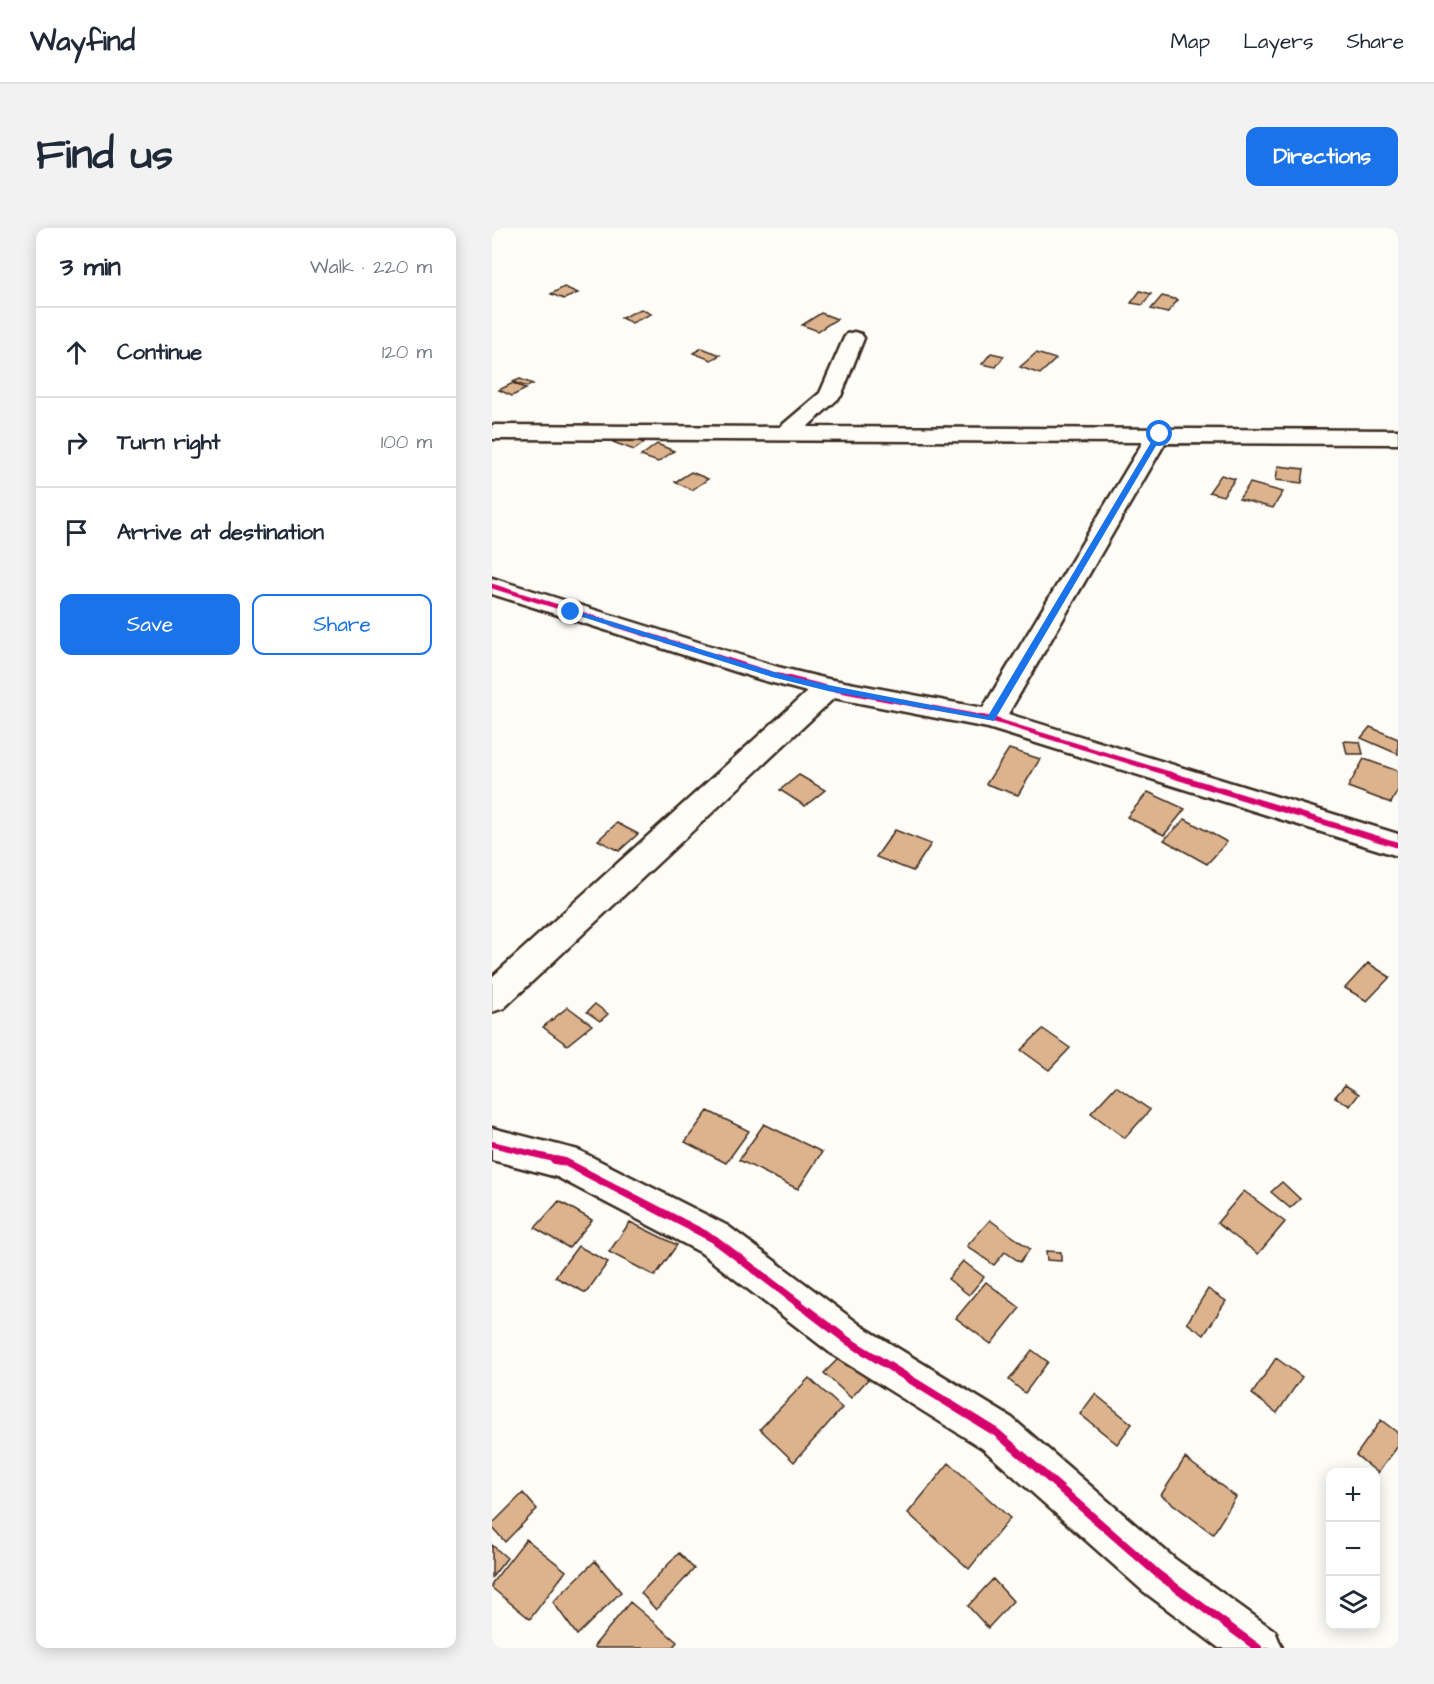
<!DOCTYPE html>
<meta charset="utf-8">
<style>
body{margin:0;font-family:"Architects Daughter",sans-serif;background:#f2f2f3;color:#1f2937}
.controls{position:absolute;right:18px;bottom:18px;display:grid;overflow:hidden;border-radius:12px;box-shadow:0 3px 15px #0003}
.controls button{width:54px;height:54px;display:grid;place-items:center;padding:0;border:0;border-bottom:2px solid #e0e1e3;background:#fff;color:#1f2937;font:30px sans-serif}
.stop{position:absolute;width:18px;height:18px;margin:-14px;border:4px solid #1a73e8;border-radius:50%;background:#fff}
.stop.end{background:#1a73e8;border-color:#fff;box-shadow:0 2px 6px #0008}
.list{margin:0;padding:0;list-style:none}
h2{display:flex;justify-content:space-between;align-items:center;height:78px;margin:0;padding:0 24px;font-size:26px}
h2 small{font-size:20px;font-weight:400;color:#747a83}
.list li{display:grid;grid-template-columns:39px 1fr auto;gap:18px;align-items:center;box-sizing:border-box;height:90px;padding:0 24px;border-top:2px solid #e0e1e3}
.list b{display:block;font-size:22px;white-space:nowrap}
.list em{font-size:20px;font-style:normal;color:#747a83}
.actions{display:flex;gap:12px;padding:18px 24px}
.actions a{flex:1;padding:14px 0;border:2px solid #1a73e8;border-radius:12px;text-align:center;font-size:21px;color:#1a73e8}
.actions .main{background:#1a73e8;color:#fff}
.icon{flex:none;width:33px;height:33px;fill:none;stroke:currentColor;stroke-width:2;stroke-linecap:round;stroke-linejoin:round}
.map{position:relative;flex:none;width:906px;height:1420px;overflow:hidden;border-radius:12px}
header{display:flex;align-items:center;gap:36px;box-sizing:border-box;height:84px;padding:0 30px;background:#fff;border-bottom:2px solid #e0e1e3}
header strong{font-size:28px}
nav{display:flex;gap:33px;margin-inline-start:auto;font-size:21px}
.intro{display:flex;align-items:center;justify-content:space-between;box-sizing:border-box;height:144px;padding:0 36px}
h1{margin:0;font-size:42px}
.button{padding:15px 27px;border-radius:12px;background:#1a73e8;color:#fff;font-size:21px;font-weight:700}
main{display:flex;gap:36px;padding:0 36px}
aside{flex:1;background:#fff;border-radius:12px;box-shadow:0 3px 15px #0003}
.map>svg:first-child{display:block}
.building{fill:#ddb38e;stroke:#3b2a1e;stroke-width:1.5}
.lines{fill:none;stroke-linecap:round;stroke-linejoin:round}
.street-casing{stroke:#3b2a1e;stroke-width:5}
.street{fill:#fdfcf7;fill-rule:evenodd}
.cycleway-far2-casing{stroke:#fdfcf7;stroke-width:8}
.cycleway-far1-casing{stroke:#fdfcf7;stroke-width:10}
.cycleway-casing{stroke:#fdfcf7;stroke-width:11}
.cycleway-far2{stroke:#d6006c;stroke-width:4.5}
.cycleway-far1{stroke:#d6006c;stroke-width:6}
.cycleway{stroke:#d6006c;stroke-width:8}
.route{fill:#1a73e8}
</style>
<header>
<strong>Wayfind</strong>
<nav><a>Map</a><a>Layers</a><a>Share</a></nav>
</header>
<div class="intro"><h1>Find us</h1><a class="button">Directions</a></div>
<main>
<aside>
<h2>3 min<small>Walk · 220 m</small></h2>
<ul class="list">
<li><svg class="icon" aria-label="ahead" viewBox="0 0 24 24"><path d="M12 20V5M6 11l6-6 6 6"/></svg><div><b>Continue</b></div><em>120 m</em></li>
<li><svg class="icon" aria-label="right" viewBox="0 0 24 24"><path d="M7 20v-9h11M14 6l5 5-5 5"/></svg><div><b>Turn right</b></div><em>100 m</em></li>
<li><svg class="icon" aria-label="arrive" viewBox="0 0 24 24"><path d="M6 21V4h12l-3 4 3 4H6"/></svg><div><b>Arrive at destination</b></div></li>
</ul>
<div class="actions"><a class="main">Save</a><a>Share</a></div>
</aside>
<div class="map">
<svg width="906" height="1420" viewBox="0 0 906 1420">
<rect width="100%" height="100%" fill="#fdfcf7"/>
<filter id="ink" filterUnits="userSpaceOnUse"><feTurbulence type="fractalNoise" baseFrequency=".0167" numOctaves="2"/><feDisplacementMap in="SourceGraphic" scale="12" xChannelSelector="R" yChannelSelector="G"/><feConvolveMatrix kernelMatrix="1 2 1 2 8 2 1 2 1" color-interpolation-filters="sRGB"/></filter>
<g filter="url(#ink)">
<path class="building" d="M72 59 86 65 72 71 59 66Z
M648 63 659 66 651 77 639 75Z
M670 68 686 72 675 85 659 81Z
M149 81 159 86 140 95 129 90Z
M329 85 345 91 326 103 310 97Z
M210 120 228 127 219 132 201 125Z
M499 125 512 128 504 139 490 136Z
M544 125 564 131 548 146 528 139Z
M28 151 41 156 35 159 21 154Z
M21 155 34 161 20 168 7 162Z
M131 207 152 215 142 222 121 214Z
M165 216 182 223 166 234 149 228Z
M786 238 812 241 810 255 784 252Z
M199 244 216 251 200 262 183 254Z
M729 247 743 251 731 268 717 264Z
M758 255 791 264 781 280 747 271Z
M878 499 906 511V526L869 510Z
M852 513 868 514 871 526H855Z
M517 521 548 531 526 567 494 556Z
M872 531 906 543V562L899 575 856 559Z
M307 547 333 562 313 578 288 562Z
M656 564 693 581 672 607 635 589Z
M693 591 735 614 715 636 672 612Z
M125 595 146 606 127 623 106 612Z
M403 602 439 616 421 643 384 629Z
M876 735 898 749 875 773 853 760Z
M103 776 116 786 108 793 95 784Z
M76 779 100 797 75 817 51 799Z
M551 801 578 820 557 842 529 822Z
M853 857 867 866 858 878 843 869Z
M624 858 658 882 633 910 599 885Z
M216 883 257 903 234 935 193 914Z
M272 896 330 924 306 961 247 932Z
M790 954 808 971 798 980 779 964Z
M752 963 793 994 766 1026 725 995Z
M67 973 100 992 77 1020 43 1000Z
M498 992 538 1021 528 1034 513 1024 502 1037 475 1018Z
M138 994 185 1017 163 1048 117 1024Z
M86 1018 116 1034 94 1065 63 1049Z
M554 1023 569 1024V1033L555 1032Z
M471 1033 492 1049 477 1067 456 1051Z
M494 1054 528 1080 499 1116 464 1090Z
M716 1061 734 1073 712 1107 695 1095Z
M540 1122 556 1134 533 1165 517 1152Z
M353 1124 378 1149 359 1170 332 1145Z
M784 1130 810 1149 785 1185 760 1166Z
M317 1150 350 1180 302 1234 268 1201Z
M603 1166 640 1196 625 1216 588 1186Z
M889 1192 906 1205V1218L886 1245 864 1227Z
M693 1230 744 1269 721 1306 669 1267Z
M457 1235 518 1290 477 1341 416 1285Z
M31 1265 45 1281 13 1314 0 1299V1296Z
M34 1311 74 1343 38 1391 0 1360V1355Z
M0 1317 15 1330 0 1349Z
M187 1325 202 1341 164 1382 149 1365Z
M103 1333 129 1364 85 1407 61 1374Z
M501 1351 521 1373 496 1400 476 1378Z
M138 1374 185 1414 180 1420H104L102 1418Z"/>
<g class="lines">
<defs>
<path id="street" d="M362 104 369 106 372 110 349 168 315 199 906 202V216L673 215 516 486 906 606V628L496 500 342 470 12 780 0 784V749L315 464 270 452 0 366V350L286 439 336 451 491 480 651 214 0 211V197L288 199 328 165 352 110 355 106Z
M0 900 86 922 236 998 371 1099 520 1190 683 1331 783 1403 790 1420H727L651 1363 490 1220 341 1127 208 1024 65 949 0 932Z"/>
</defs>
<use href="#street" class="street-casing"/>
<use href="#street" class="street"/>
<defs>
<path id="cycleway-far2" d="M0 358 280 446 336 460 499 491 681 547"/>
<path id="cycleway-far1" d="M676 546 906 617
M0 916 70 933"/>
<path id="cycleway" d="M63 932 73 934 222 1011 356 1113 505 1205 667 1347 766 1420"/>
</defs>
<use href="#cycleway-far2" class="cycleway-far2-casing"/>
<use href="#cycleway-far1" class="cycleway-far1-casing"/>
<use href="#cycleway" class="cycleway-casing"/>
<use href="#cycleway-far2" class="cycleway-far2"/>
<use href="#cycleway-far1" class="cycleway-far1"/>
<use href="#cycleway" class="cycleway"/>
</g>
</g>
<path class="route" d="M668 204 671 206 502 493 336 463 280 449 75 384 82 382 282 444 336 457 496 488 664 206Z"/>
</svg>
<div class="controls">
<button>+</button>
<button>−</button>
<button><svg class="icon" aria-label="layers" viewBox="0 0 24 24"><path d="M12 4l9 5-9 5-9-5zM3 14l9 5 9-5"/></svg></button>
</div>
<div class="stop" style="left:668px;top:206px"></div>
<div class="stop end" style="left:79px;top:384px"></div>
</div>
</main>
